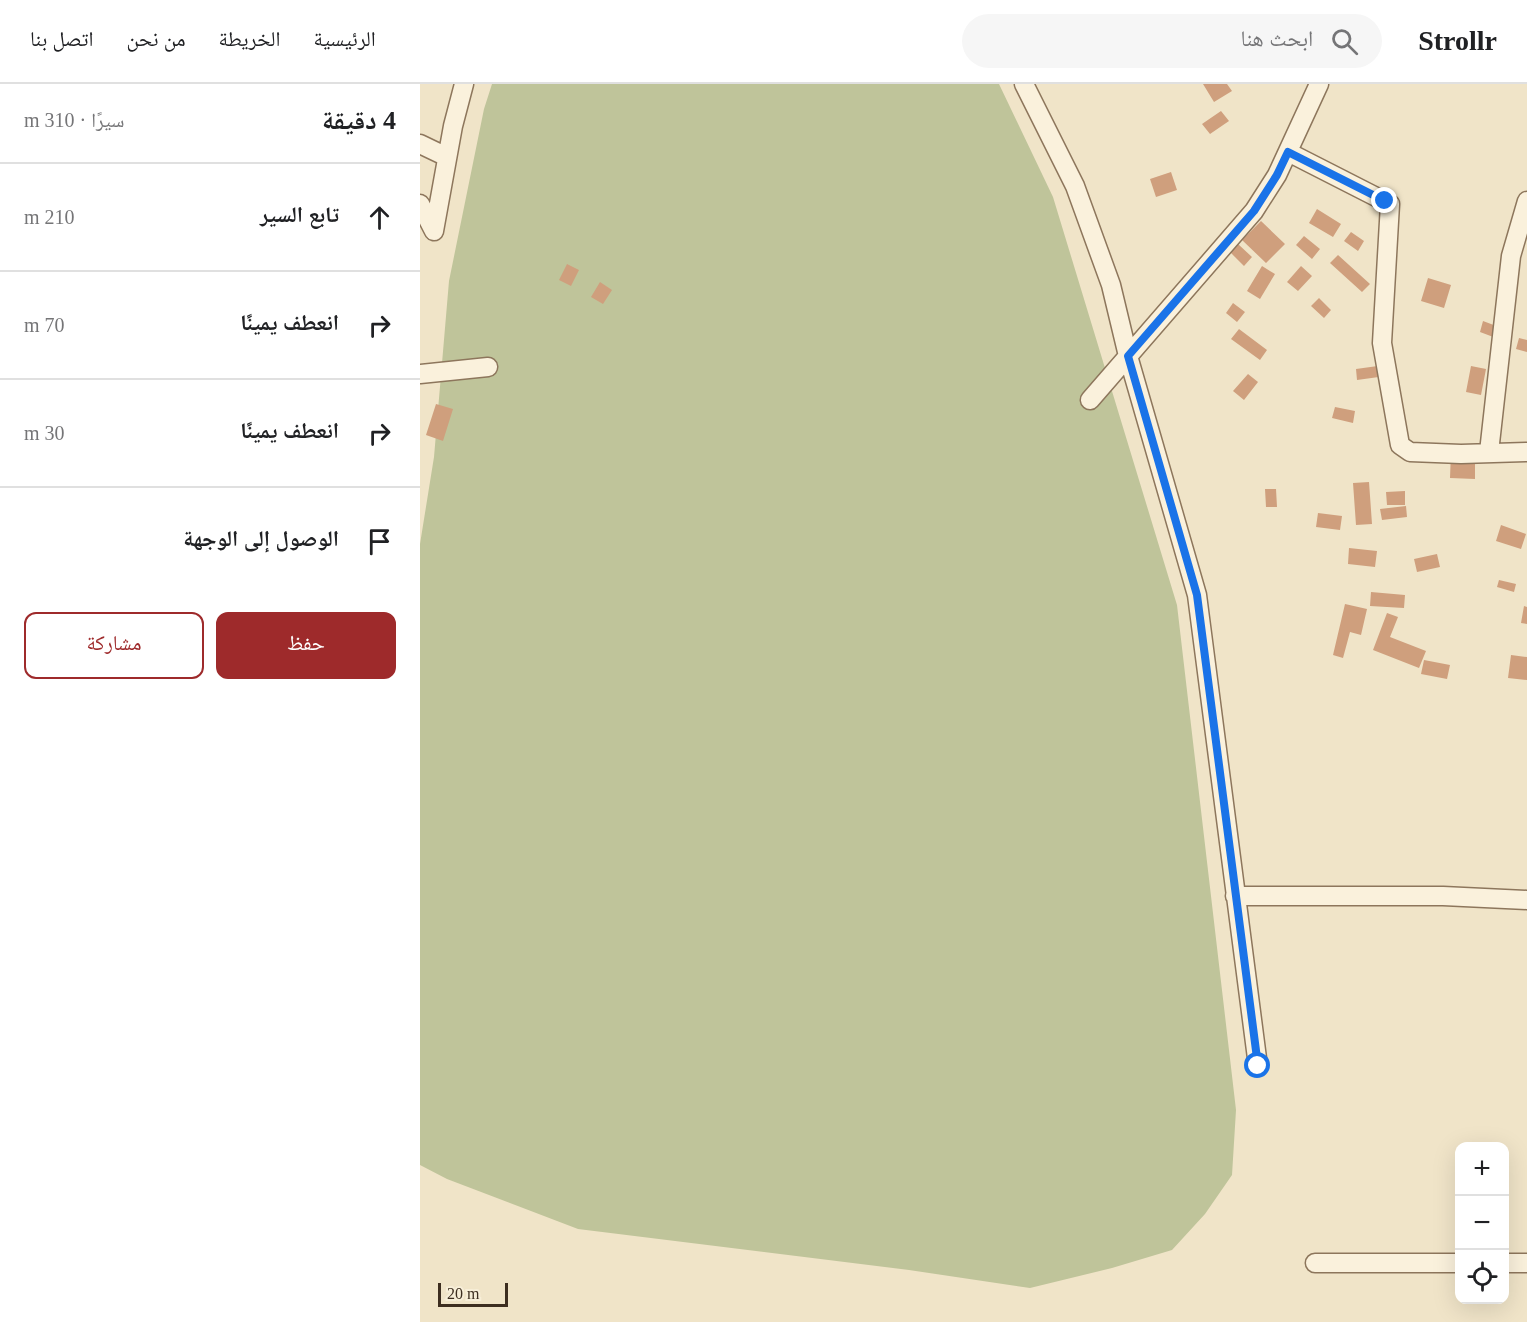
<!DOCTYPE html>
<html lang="ar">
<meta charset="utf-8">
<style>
body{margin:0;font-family:"Times New Roman","Noto Naskh Arabic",serif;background:#f6f6f6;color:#202124;direction:rtl}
.controls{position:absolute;right:18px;bottom:18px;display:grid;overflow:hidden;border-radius:12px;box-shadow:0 6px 24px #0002}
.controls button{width:54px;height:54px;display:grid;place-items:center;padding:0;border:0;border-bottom:2px solid #e0e0e0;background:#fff;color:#202124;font:30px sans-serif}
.scale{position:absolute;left:18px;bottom:15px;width:70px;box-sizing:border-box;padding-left:6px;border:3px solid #3d2e20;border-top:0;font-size:16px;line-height:21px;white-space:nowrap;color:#3d2e20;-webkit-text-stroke:4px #f7eed8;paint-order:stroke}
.stop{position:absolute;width:18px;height:18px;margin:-14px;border:4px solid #1a73e8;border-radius:50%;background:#fff}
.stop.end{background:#1a73e8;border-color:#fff;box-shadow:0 2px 6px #0008}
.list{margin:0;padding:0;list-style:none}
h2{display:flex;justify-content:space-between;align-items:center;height:78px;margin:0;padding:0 24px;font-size:26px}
h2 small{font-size:20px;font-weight:400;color:#757577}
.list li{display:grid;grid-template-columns:39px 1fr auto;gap:18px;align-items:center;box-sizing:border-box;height:108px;padding:0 24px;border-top:2px solid #e0e0e0}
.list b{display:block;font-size:22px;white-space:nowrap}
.list em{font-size:20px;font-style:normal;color:#757577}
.actions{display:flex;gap:12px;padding:18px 24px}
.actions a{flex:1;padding:14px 0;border:2px solid #9e2a2b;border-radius:12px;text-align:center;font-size:21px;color:#9e2a2b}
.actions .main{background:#9e2a2b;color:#fff}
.icon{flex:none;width:33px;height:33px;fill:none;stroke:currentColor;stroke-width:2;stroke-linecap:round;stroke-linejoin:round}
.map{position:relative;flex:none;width:1107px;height:1238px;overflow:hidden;direction:ltr}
header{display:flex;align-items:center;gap:36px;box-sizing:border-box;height:84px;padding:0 30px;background:#fff;border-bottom:2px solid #e0e0e0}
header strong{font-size:28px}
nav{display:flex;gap:33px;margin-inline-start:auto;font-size:21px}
.search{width:420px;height:54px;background:#f6f6f6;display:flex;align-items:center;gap:15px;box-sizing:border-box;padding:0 21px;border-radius:33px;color:#757577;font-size:22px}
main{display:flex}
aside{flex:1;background:#fff}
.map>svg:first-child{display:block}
.cemetery{fill:#bfc49a}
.building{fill:#cf9f7d}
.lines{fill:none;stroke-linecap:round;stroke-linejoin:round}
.street-casing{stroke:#8d765c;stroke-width:21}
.street{stroke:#faf1dc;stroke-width:18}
.route{stroke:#1a73e8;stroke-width:8}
</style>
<header>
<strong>Strollr</strong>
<div class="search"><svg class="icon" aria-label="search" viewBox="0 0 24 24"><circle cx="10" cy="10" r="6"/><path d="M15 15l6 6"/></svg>ابحث هنا</div>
<nav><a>الرئيسية</a><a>الخريطة</a><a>من نحن</a><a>اتصل بنا</a></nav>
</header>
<main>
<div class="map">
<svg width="1107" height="1238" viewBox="0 0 1107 1238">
<rect width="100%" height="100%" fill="#f0e4c8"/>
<path class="cemetery" d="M72 0H579L633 113 757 521 816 1026 812 1091 785 1130 752 1166 692 1184 610 1204 489 1186 158 1145 27 1095 0 1081V460L14 373 29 197 64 25Z"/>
<path class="building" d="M783 0H807L812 7 794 18Z
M801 27 809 37 790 50 782 40Z
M751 88 757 106 736 113 730 95Z
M897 125 921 140 913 153 889 139Z
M841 137 865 160 846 179 822 156Z
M931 148 944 157 938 167 924 157Z
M884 152 900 165 892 175 876 161Z
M818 160 832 173 824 182 810 168Z
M918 171 950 200 942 208 910 179Z
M147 180 159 186 151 202 139 196Z
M842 182 855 190 840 215 827 207Z
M881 182 892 192 878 207 867 198Z
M1008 194 1031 201 1024 224 1001 217Z
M180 198 192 206 183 220 171 213Z
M899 214 911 226 904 234 891 222Z
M813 219 825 228 817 238 806 229Z
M1063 237 1079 243 1076 254 1060 248Z
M819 245 847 266 840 276 811 255Z
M1099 254 1107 256V268L1096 265Z
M965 281 966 292 937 296 936 285Z
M1051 282 1066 285 1061 311 1046 308Z
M828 290 838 298 824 316 813 307Z
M16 320 33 325 23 357 6 351Z
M915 323 935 327 933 339 912 334Z
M1031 368 1055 369V395L1030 394Z
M949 398 952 440 936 441 933 399Z
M845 405H856L857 423H846Z
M985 407V421H967L966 408Z
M986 422 987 433 962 436 960 425Z
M898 429 922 432 920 446 896 443Z
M1081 441 1106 450 1101 465 1076 457Z
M929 464 957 467 955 483 928 480Z
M1017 470 1020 483 997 488 994 475Z
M1079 496 1096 500 1094 508 1077 503Z
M951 508 985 511 984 524 950 522Z
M925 520 947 525 941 551 930 548 923 574 913 571Z
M1104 522 1107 523V540L1101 539Z
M967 529 978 533 970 553 1006 567 999 584 953 566Z
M1091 571 1107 573V596L1088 594Z
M1004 576 1030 581 1027 595 1001 590Z"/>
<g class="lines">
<defs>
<path id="street" d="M604 0 655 102 691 201 708 272 777 511 838 982
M0 60 27 73
M868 68 970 120 962 259 980 361 990 368 1041 370 1107 368
M0 120 14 147
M14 147 33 42 44 0
M0 290 68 283
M670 316 834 127 857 91 899 0
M1069 368 1091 172 1107 117
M815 812H1023L1107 816
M895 1179H1040
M1084 1179H1107"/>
</defs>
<use href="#street" class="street-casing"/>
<use href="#street" class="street"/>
</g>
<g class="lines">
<path class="route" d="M838 982 777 511 708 272 834 127 857 91 868 68 965 117"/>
</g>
</svg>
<div class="controls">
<button>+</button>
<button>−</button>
<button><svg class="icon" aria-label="locate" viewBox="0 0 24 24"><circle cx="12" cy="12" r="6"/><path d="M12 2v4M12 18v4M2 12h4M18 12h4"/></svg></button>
</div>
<div class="scale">20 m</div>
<div class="stop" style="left:838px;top:982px"></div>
<div class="stop end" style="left:965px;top:117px"></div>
</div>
<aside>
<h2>4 دقيقة<small>سيرًا · 310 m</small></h2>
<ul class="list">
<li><svg class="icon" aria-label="ahead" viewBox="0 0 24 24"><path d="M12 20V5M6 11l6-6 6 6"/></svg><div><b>تابع السير</b></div><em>210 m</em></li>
<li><svg class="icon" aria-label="right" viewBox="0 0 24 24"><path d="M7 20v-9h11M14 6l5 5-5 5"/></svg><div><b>انعطف يمينًا</b></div><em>70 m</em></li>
<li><svg class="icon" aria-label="right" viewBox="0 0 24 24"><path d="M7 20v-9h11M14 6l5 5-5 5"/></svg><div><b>انعطف يمينًا</b></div><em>30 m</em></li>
<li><svg class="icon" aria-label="arrive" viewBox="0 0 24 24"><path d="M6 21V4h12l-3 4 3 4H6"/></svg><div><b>الوصول إلى الوجهة</b></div></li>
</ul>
<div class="actions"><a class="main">حفظ</a><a>مشاركة</a></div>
</aside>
</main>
